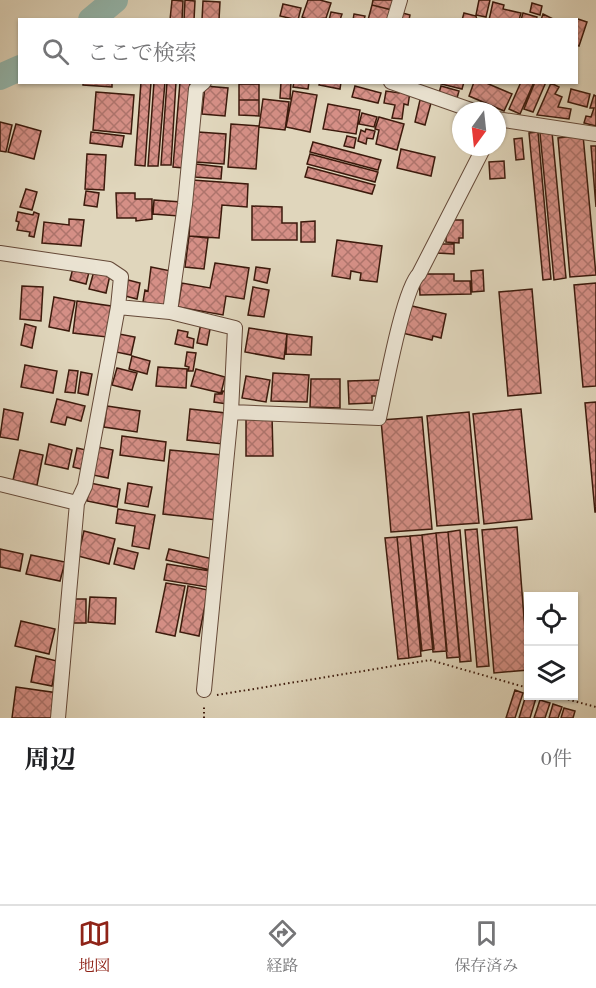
<!DOCTYPE html>
<html lang="ja">
<meta charset="utf-8">
<style>
body{margin:0;font-family:"Old Standard TT","Noto Serif JP",serif;background:#f6f6f6;color:#202124}
.controls{position:absolute;right:18px;bottom:18px;display:grid;overflow:hidden;border-radius:0px;box-shadow:0 2px 4px #0004}
.controls button{width:54px;height:54px;display:grid;place-items:center;padding:0;border:0;border-bottom:2px solid #e0e0e0;background:#fff;color:#202124;font:30px sans-serif}
.compass{position:absolute;left:452px;top:102px;width:54px;height:54px;border-radius:50%;background:#fff;box-shadow:0 2px 4px #0004;rotate:195deg}
.list{margin:0;padding:0;list-style:none}
h2{display:flex;justify-content:space-between;align-items:center;height:78px;margin:0;padding:0 24px;font-size:26px}
h2 small{font-size:20px;font-weight:400;color:#757577}
.icon{flex:none;width:33px;height:33px;fill:none;stroke:currentColor;stroke-width:2;stroke-linecap:round;stroke-linejoin:round}
.map{position:relative;flex:none;width:596px;height:718px;overflow:hidden}
.search{position:absolute;background:#fff;box-shadow:0 2px 4px #0004;left:18px;right:18px;top:18px;height:66px;display:flex;align-items:center;gap:15px;box-sizing:border-box;padding:0 21px;border-radius:0px;color:#757577;font-size:22px}
.sheet{height:186px;background:#fff}
nav{display:flex;justify-content:space-around;align-items:center;box-sizing:border-box;height:84px;border-top:2px solid #e0e0e0;background:#fff;font-size:16px;color:#757577}
nav a{display:grid;justify-items:center;gap:3px}
nav .on{color:#8f2418}
.map>svg:first-child{display:block}
.lines{fill:none;stroke-linecap:round;stroke-linejoin:round}
.river{stroke:#94b9b0;stroke-width:26}
.building{fill:url(#building-cross-hatch);stroke:#3c1a0c;stroke-width:1.5}
.minor-casing{stroke:#654938;stroke-width:16}
.path{stroke:#3c1a0c;stroke-width:2;stroke-dasharray:1.5 3;stroke-linecap:butt}
.minor{stroke:#ebe4d3;stroke-width:14}
</style>
<div class="map">
<svg width="596" height="718" viewBox="0 0 596 718">
<defs>
<pattern id="building-cross-hatch" width="8" height="8" patternUnits="userSpaceOnUse" patternTransform="scale(1.5)"><rect width="8" height="8" fill="#d58f86"/><path d="M0 0l8 8M0 8l8-8" fill="none" stroke="#ae746c"/></pattern>
</defs>
<rect width="100%" height="100%" fill="#e0d6bc"/>
<filter id="stains"><feTurbulence type="fractalNoise" baseFrequency=".00333" numOctaves="4"/><feColorMatrix values="0 0 0 0 .2 0 0 0 0 .09 0 0 0 0 .02 0 0 0 .5 -.17"/></filter>
<radialGradient id="worn" r=".72"><stop offset=".6" stop-color="#630" stop-opacity="0"/><stop offset="1" stop-color="#630" stop-opacity=".3"/></radialGradient>
<g class="lines">
<path class="river" d="M91 20 115 0
M0 77 20 68"/>
</g>
<path class="building" d="M172 0 183 1 182 20H170Z
M185 0 195 1 194 20H184Z
M308 0H320L331 3 326 18 309 20 302 17Z
M373 0H394L392 10 372 5Z
M479 0H490L486 17 476 15Z
M203 1 220 2 219 20H202Z
M493 2 504 5 503 9 521 13 519 20H489Z
M532 3 542 6 540 15 530 12Z
M283 4 301 8 298 20 280 16Z
M372 5 392 10 389 20H368Z
M331 12 342 14 340 20H329Z
M399 12 410 15 409 20H397Z
M464 13 476 16 477 20H462Z
M523 13 537 17 536 20H521Z
M354 14 365 16 364 20H353Z
M543 14 555 20H541Z
M578 19 587 22 579 46 576 45V21Z
M83 82H112V87L83 85Z
M141 82H151L145 166 135 165Z
M154 82H165L158 166H148Z
M167 82H176L171 165H161Z
M180 82H190L183 168 173 167Z
M281 82H291L290 99 280 98Z
M294 82H309L308 89 293 87Z
M320 82H341L340 89 319 85Z
M441 82H464L462 89 441 84Z
M474 82H484L512 94 504 111 469 96Z
M521 82H534L520 114 509 109Z
M535 82H546L533 112 524 109Z
M551 83 559 87 555 94 562 97 558 107 571 109 569 119 537 115Z
M239 84H259V100H239Z
M205 86 228 88 225 116 202 114Z
M355 86 381 93 378 103 352 97Z
M441 86 459 91 457 98 439 93Z
M571 89 590 94 587 107 568 102Z
M399 90 410 92 408 105 404 104 402 119 392 118 395 105 384 103 386 91 399 93Z
M293 91 317 95 310 132 286 127Z
M96 92 134 95 131 134 93 130Z
M594 95 596 96V126L584 123 586 116 591 117 594 108H590Z
M263 99 289 102 285 130 259 127Z
M239 100H259V116L239 115Z
M420 100 431 103 425 125 415 122Z
M328 104 360 110 356 134 323 129Z
M362 113 377 117 374 127 359 124Z
M379 117 404 124 397 150 376 144 379 130 375 129Z
M0 122 12 125 6 152 0 151Z
M16 124 41 131 34 159 8 152Z
M231 124 259 126 256 169 228 167Z
M366 129 375 131 373 139 367 138 366 144 358 141 361 130 365 132Z
M91 132 124 136 122 147 90 143Z
M198 132 226 134 224 164 196 162Z
M538 132 551 279 543 280 529 133Z
M552 132 566 278 554 280 540 133Z
M583 135 596 275 570 277 558 138Z
M347 136 356 138 354 148 344 146Z
M522 138 524 159 516 160 514 139Z
M313 142 381 160 378 170 310 152Z
M591 146H596V207Z
M401 149 435 157 431 176 397 168Z
M87 154 106 155 104 190 85 189Z
M310 154 378 172 375 182 307 164Z
M504 161 505 178 490 179 489 162Z
M196 164 222 167 221 179 195 177Z
M308 167 375 185 372 194 305 177Z
M192 180 248 184 247 207 222 205 219 238 189 236Z
M26 189 37 192 32 210 20 207Z
M86 191 99 193 97 207 84 205Z
M116 193H135V199H152V219L136 221V218H117Z
M154 200 181 202 179 216 153 214Z
M252 206 282 207V223H297V240H252Z
M18 212 33 215 34 212 39 214 34 237 29 236 30 232 17 230 19 222 16 221Z
M69 219 84 220 81 246 42 243 44 222 69 225Z
M446 220H463V238H459V243L446 242Z
M315 221V242H301V222Z
M189 236 208 238 204 269 185 267Z
M337 240 382 246 377 282 360 280 361 273 351 271 350 279 332 276Z
M438 244H454V254L437 253Z
M215 263 249 268 244 299 226 296 223 315 178 307 182 283 210 288Z
M151 267 171 271 166 307 143 302 145 290 148 291Z
M256 267 270 269 267 283 254 280Z
M73 268 89 272 86 284 70 280Z
M483 270 484 291 472 292 471 271Z
M94 271 110 275 106 293 89 289Z
M419 274H454V281H470L471 294 420 295Z
M128 280 140 283 137 299 125 296Z
M596 283V386L583 387 574 285Z
M22 286 43 287 41 321 20 319Z
M253 287 269 290 264 317 248 315Z
M532 289 541 393 508 396 499 292Z
M54 297 75 301 69 331 49 327Z
M77 301 111 306 107 337 73 333Z
M408 305 446 314 441 338 433 336 432 340 402 333Z
M201 323 211 324 207 345 197 343Z
M25 324 36 327 32 348 21 345Z
M249 328 287 334 284 359 245 352Z
M178 330 188 332 187 337 194 339 193 348 175 344Z
M119 334 135 337 131 355 116 352Z
M287 334 312 337 311 355 286 354Z
M187 352 196 353 193 371H188L189 367 185 366Z
M132 356 150 361 147 374 129 369Z
M25 365 57 371 53 393 21 387Z
M158 367 187 369 186 388 156 386Z
M117 368 137 373 132 390 112 385Z
M196 369 225 377 221 393 191 386Z
M69 370 78 371 75 393 65 392Z
M81 372 92 374 88 395 78 393Z
M273 373 309 375 307 402 271 401Z
M246 376 270 380 266 402 242 398Z
M311 379H340V408L310 407Z
M380 380V396H372V403L349 404 348 381Z
M223 391 228 392 227 404 214 402 215 394H222Z
M57 399 85 406 81 421 67 417 65 425 51 422Z
M596 402V512H595L585 403Z
M107 406 140 411 137 432 104 427Z
M4 409 23 413 18 440 0 437Z
M190 409 226 413 223 444 187 440Z
M521 409 532 519 484 524 473 414Z
M469 412 479 523 437 526 427 416Z
M272 415 273 456H246V416Z
M422 417 432 529 391 532 381 420Z
M122 436 166 442 164 461 120 455Z
M49 444 72 450 68 469 45 464Z
M98 447 113 450 108 478 93 475Z
M77 448 86 450 81 469 73 467Z
M20 450 43 455 37 485 13 480Z
M170 450 223 455 217 520 163 514Z
M90 483 120 489 117 507 87 501Z
M128 483 152 487 148 507 125 503Z
M118 509 155 515 149 549 132 546 135 526 116 523Z
M517 527 528 670 494 673 482 530Z
M477 529 489 666 477 667 465 530Z
M460 530 471 661 460 662 448 532Z
M84 531 115 539 109 564 78 556Z
M448 532 460 657 447 658 436 533Z
M436 533 447 651 433 652 422 535Z
M422 535 434 649 422 651 410 536Z
M410 536 421 656 409 658 397 537Z
M397 537 409 658 398 659 385 538Z
M118 548 138 553 134 569 114 564Z
M0 549 23 554 20 571 0 567Z
M169 549 213 559 211 570 166 560Z
M31 555 65 562 60 581 26 574Z
M167 564 210 571 207 587 164 580Z
M166 583 185 586 175 636 156 632Z
M188 586 208 590 199 636 180 632Z
M90 597 116 598 115 624 88 622Z
M72 599H86V623H71Z
M21 621 55 629 49 654 15 646Z
M36 656 57 661 52 686 31 682Z
M16 687 58 693 54 718H12Z
M515 690 523 693 515 718H506Z
M526 695 536 698 530 718H519Z
M540 700 550 703 545 718H534Z
M553 704 562 707 558 718H549Z
M564 708 575 711 573 718H561Z"/>
<g class="lines">
<defs>
<path id="minor" d="M394 20 400 0
M391 82 474 111
M497 119 596 134
M0 253 109 269 121 277 118 307
M170 312 185 204 196 89 204 82
M231 412 379 418C385 391 403 289 419 274L484 147
M0 484 77 503
M58 718 77 503 85 486 118 307 170 312 235 328 231 412 204 690"/>
</defs>
<use href="#minor" class="minor-casing"/>
<path class="path" d="M217 695 430 660 528 688
M555 696 596 707
M204 718V705"/>
<use href="#minor" class="minor"/>
</g>
<rect width="100%" height="100%" filter="url(#stains)"/>
<rect width="100%" height="100%" fill="url(#worn)"/>
</svg>
<div class="controls">
<button><svg class="icon" aria-label="locate" viewBox="0 0 24 24"><circle cx="12" cy="12" r="6"/><path d="M12 2v4M12 18v4M2 12h4M18 12h4"/></svg></button>
<button><svg class="icon" aria-label="layers" viewBox="0 0 24 24"><path d="M12 4l9 5-9 5-9-5zM3 14l9 5 9-5"/></svg></button>
</div>
<svg class="compass" viewBox="-18 -18 36 36"><path d="M0-13l5 13h-10z" fill="#e53935"/><path d="M0 13l5-13h-10z" fill="#757577"/></svg>
<div class="search"><svg class="icon" aria-label="search" viewBox="0 0 24 24"><circle cx="10" cy="10" r="6"/><path d="M15 15l6 6"/></svg>ここで検索</div>
</div>
<section class="sheet">
<h2>周辺<small>0件</small></h2>
<ul class="list">
</ul>
</section>
<nav>
<a class="on"><svg class="icon" aria-label="map" viewBox="0 0 24 24"><path d="M3 6l6-2 6 2 6-2v14l-6 2-6-2-6 2zM9 4v14M15 6v14"/></svg>地図</a>
<a><svg class="icon" aria-label="directions" viewBox="0 0 24 24"><path d="M12 3l9 9-9 9-9-9zM9 14v-3h6M13 9l2 2-2 2"/></svg>経路</a>
<a><svg class="icon" aria-label="saved" viewBox="0 0 24 24"><path d="M7 4h10v16l-5-4-5 4z"/></svg>保存済み</a>
</nav>
